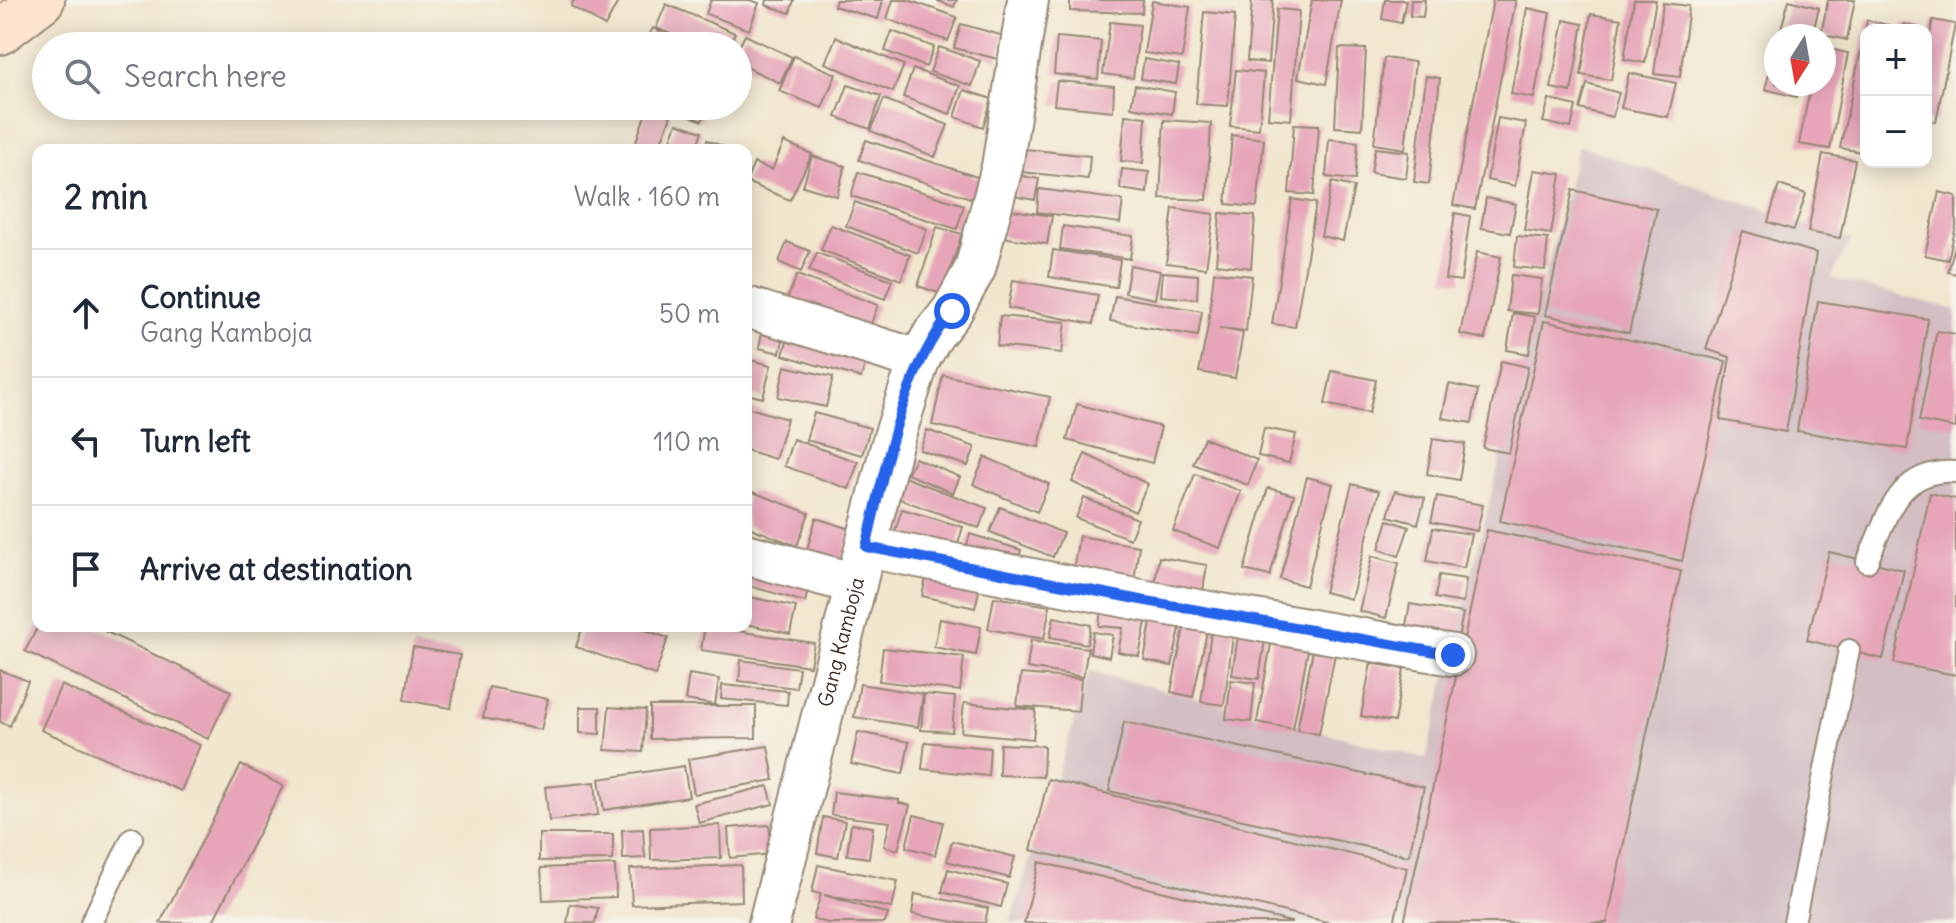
<!DOCTYPE html>
<meta charset="utf-8">
<style>
body{margin:0;font-family:Delius,sans-serif;background:#f6f6f7;color:#1f2937}
.controls{position:absolute;right:24px;top:24px;display:grid;overflow:hidden;border-radius:16px;box-shadow:0 4px 20px #0003}
.controls button{width:72px;height:72px;display:grid;place-items:center;padding:0;border:0;border-bottom:2px solid #e0e1e3;background:#fff;color:#1f2937;font:40px sans-serif}
.compass{position:absolute;left:1764px;top:24px;width:72px;height:72px;border-radius:50%;background:#fff;box-shadow:0 4px 20px #0003;rotate:191deg}
.stop{position:absolute;width:24px;height:24px;margin:-18px;border:6px solid #2563eb;border-radius:50%;background:#fff}
.stop.end{background:#2563eb;border-color:#fff;box-shadow:0 2px 8px #0008}
.list{margin:0;padding:0;list-style:none}
h2{display:flex;justify-content:space-between;align-items:center;height:104px;margin:0;padding:0 32px;font-size:34px}
h2 small{font-size:26px;font-weight:400;color:#747a83}
.list li{display:grid;grid-template-columns:52px 1fr auto;gap:24px;align-items:center;box-sizing:border-box;height:128px;padding:0 32px;border-top:2px solid #e0e1e3}
.list b{display:block;font-size:30px;white-space:nowrap}
.list p{margin:0;font-size:26px;white-space:nowrap;color:#747a83}
.list em{font-size:26px;font-style:normal;color:#747a83}
.icon{flex:none;width:44px;height:44px;fill:none;stroke:currentColor;stroke-width:2;stroke-linecap:round;stroke-linejoin:round}
.map{position:relative;flex:none;width:1956px;height:923px;overflow:hidden}
.search{position:absolute;background:#fff;box-shadow:0 4px 20px #0003;left:32px;top:32px;width:720px;height:88px;display:flex;align-items:center;gap:20px;box-sizing:border-box;padding:0 28px;border-radius:44px;color:#747a83;font-size:30px}
.panel{position:absolute;background:#fff;box-shadow:0 4px 20px #0003;left:32px;top:144px;width:720px;height:488px;border-radius:16px}
.map>svg:first-child{display:block}
.industrial{fill:#d2bec3}
.building{fill:#e7a5ba}
.lines{fill:none;stroke-linecap:round;stroke-linejoin:round}
.lane-casing{stroke:#968876;stroke-width:24}
.street-casing{stroke:#968876;stroke-width:44}
.secondary-casing{stroke:#968876;stroke-width:48}
.lane{stroke:#fff;stroke-width:20}
.street{stroke:#fff;stroke-width:40}
.secondary{stroke:#fde4d1;stroke-width:44}
.route{stroke:#2563eb;stroke-width:10}
.labels{text-anchor:middle;stroke-width:6;stroke-linejoin:round;paint-order:stroke}
.street-label{font-size:20px;fill:#3b2a1e;stroke:#f7f3e8}
</style>
<div class="map">
<svg width="1956" height="923" viewBox="0 0 1956 923">
<rect width="100%" height="100%" fill="#f7f3e8"/>
<filter id="ink" filterUnits="userSpaceOnUse"><feTurbulence type="fractalNoise" baseFrequency=".0125" numOctaves="2"/><feDisplacementMap in="SourceGraphic" scale="16" xChannelSelector="R" yChannelSelector="G"/><feConvolveMatrix kernelMatrix="1 2 1 2 8 2 1 2 1" color-interpolation-filters="sRGB"/></filter>
<filter id="wash" filterUnits="userSpaceOnUse"><feTurbulence type="fractalNoise" baseFrequency=".006" numOctaves="4" result="noise"/><feDisplacementMap in="SourceGraphic" scale="32" xChannelSelector="R" yChannelSelector="G"/><feGaussianBlur stdDeviation="1.8" result="paint"/><feColorMatrix in="noise" values="0 0 0 0 0 0 0 0 0 0 0 0 0 0 0 0 0 1.4 0 .05"/><feComposite in="paint" operator="in"/></filter>
<g filter="url(#wash)">
<rect width="100%" height="100%" fill="#f1e6ce"/>
<path class="industrial" d="M1578 145 1851 240 1831 278 1956 310V923H1010L1090 671 1426 759Z"/>
<g id="blocks">
<path class="building" d="M574 0H619L605 26 571 6Z
M711 0H750L759 3 749 30 706 14Z
M767 0H794L790 13 766 5Z
M836 0H883L878 19 834 6Z
M893 0H908L957 17 948 41 887 19Z
M935 0H957L954 7Z
M1070 0H1143L1142 13 1070 11Z
M1252 0H1273L1268 63 1247 61Z
M1312 0H1341L1326 84 1298 78Z
M1385 0H1406L1401 23 1382 19Z
M1411 0H1425L1423 17 1410 16Z
M1493 0H1516L1475 209 1453 205Z
M1634 0H1656L1645 63 1624 59Z
M1789 0 1819 8 1812 36H1779Z
M1828 0H1855L1847 40 1821 34Z
M1152 1 1190 7 1182 58 1144 53Z
M1663 3 1689 6 1680 77 1654 74Z
M666 4 735 33 729 46H699L656 28Z
M1527 8 1550 13 1534 98 1511 94Z
M1277 9 1299 11 1291 120 1268 118Z
M1204 12 1235 15 1228 106 1196 104Z
M1591 14 1621 19 1611 80 1581 75Z
M1564 20 1583 24 1571 92 1551 88Z
M1867 20 1892 26 1891 30H1865Z
M1933 20 1955 24 1936 122 1926 120V55Z
M1110 22 1140 25 1133 78 1103 74Z
M961 24 1004 36 998 59 954 48Z
M1904 24 1925 29V30H1902Z
M653 28 685 46H643Z
M892 31 934 47 926 67 885 51Z
M1865 31H1866V153L1840 148Z
M745 35 792 57 780 83 738 63V49Z
M836 37 904 65 893 92 825 63Z
M1057 37 1101 41 1098 79 1054 74Z
M939 47 980 61 972 86 930 72Z
M1339 48 1366 49 1362 129 1335 127Z
M1824 48 1848 53 1830 149 1799 144 1811 84H1824Z
M1775 52 1776 84H1799L1796 97 1765 89Z
M794 56 836 74 822 108 779 91Z
M1384 58 1415 62 1405 149 1374 144Z
M1144 59 1179 65 1176 84 1141 79Z
M913 69 960 86 950 114 903 97Z
M1236 70 1264 73 1259 129 1230 126Z
M1629 73 1676 83 1668 117 1621 108Z
M1426 76 1440 78 1429 184 1414 182Z
M1057 81 1114 86 1113 111 1054 105Z
M1587 84 1619 93 1612 117 1580 109Z
M848 85 881 96 870 129 836 117Z
M1135 85 1175 92 1172 114 1131 107Z
M964 90 992 99 983 127 955 117Z
M884 99 948 125 935 157 871 131Z
M1549 99 1576 106 1571 128 1543 122Z
M668 106H709L702 121Z
M648 107 671 116 658 150 635 144Z
M1125 115 1146 117 1143 163 1121 161Z
M1498 118 1526 123 1515 186 1487 180Z
M1164 120 1211 123 1207 200 1160 198Z
M677 123 702 132 695 150H667Z
M1294 124 1319 125 1314 195 1289 193Z
M1232 135 1264 139 1257 207 1226 204Z
M1329 139 1358 142 1355 180 1326 177Z
M707 140 732 150H703Z
M866 140 983 179 976 200 859 160Z
M784 142 812 154 790 200 746 182 754 163 772 170Z
M1375 148 1409 152 1406 178 1371 173Z
M1025 149 1090 156 1088 179 1022 172Z
M1823 154 1855 160 1840 238 1808 232Z
M812 156 845 166 837 196 803 186Z
M1122 169 1149 172 1147 193 1120 189Z
M1534 170 1561 174 1551 234 1524 230Z
M858 172 964 205 957 229 851 196Z
M1017 175 1039 179 1035 200 1013 196Z
M1332 182 1354 187 1343 241 1321 236Z
M1779 185 1806 194 1794 230 1768 222Z
M1039 189 1123 200 1120 223 1037 212Z
M1573 190 1657 209 1629 333 1545 315Z
M1939 192 1956 196V226L1948 260 1925 255Z
M1486 198 1516 204 1510 233 1481 228Z
M1292 199 1316 203 1295 327 1272 324Z
M855 202 927 229 918 253 846 226Z
M1173 208 1214 214 1206 268 1166 263Z
M1006 209 1052 216 1047 244 1002 237Z
M1220 213 1255 216 1251 268 1216 264Z
M1455 213 1470 216 1461 281 1445 279Z
M831 225 910 255 901 280 821 250Z
M1063 226 1133 236 1130 259 1060 249Z
M937 227 962 234 942 294 918 286Z
M1743 231 1816 253 1786 432 1720 420 1730 357 1706 349Z
M1517 236 1548 239 1545 270 1514 267Z
M787 242 810 251 801 272 779 262Z
M1955 246 1956 247V274L1948 272Z
M1053 250 1120 260 1116 287 1049 277Z
M1477 252 1501 257 1485 339 1460 334Z
M817 253 892 280 885 299 809 271Z
M1130 265 1160 271 1155 299 1125 293Z
M1163 272 1198 275 1197 299 1161 296Z
M1214 272 1252 276 1246 331 1219 328 1243 333 1235 378 1199 372 1208 326Z
M797 275 878 305 867 334 785 304Z
M1511 275 1542 279 1538 314 1507 311Z
M1013 280 1098 295 1093 324 1008 308Z
M1115 296 1202 311 1198 336 1110 321Z
M1818 301 1928 319 1907 449 1797 431Z
M1513 313 1535 317 1529 354 1507 350Z
M1000 316 1066 322 1062 353 997 346Z
M1544 321 1726 361 1682 561 1500 521Z
M763 327 785 332 780 353 759 348Z
M791 327 869 351 861 378 783 355Z
M1937 331 1956 334V428L1919 421Z
M746 359 771 365 763 398 746 394Z
M1501 361 1528 367 1509 453 1483 448Z
M785 366 833 377 826 407 778 397Z
M1332 371 1376 380 1369 413 1325 404Z
M943 375 1050 397 1039 447 932 425Z
M1449 384 1478 390 1472 423 1442 418Z
M1077 404 1161 427 1152 463 1067 440Z
M746 407 787 419 775 459 746 450Z
M814 413 870 428 862 455 806 440Z
M1264 428 1296 434 1289 463 1258 456Z
M927 430 975 447 968 466 920 450Z
M1204 438 1257 460 1248 485 1193 464Z
M793 439 858 462 849 489 784 466Z
M1433 439 1465 444 1459 480 1427 474Z
M1085 454 1148 484 1135 512 1072 482Z
M985 457 1049 484 1037 512 973 484Z
M915 458 960 477 953 493 907 474Z
M1195 474 1241 491 1220 548 1173 531Z
M901 476 987 508 979 528 894 497Z
M1307 477 1333 484 1306 586 1280 579Z
M1352 484 1379 491 1351 599 1324 592Z
M1268 488 1294 495 1270 576 1244 570Z
M750 491 809 513 797 546 746 526V501Z
M1395 491 1425 498 1418 524 1388 516Z
M1930 493 1956 499V675L1894 663Z
M1437 496 1483 505 1477 531 1431 522Z
M1084 498 1138 519 1130 539 1076 518Z
M1000 507 1063 533 1053 557 990 532Z
M902 509 963 527 956 550 895 531Z
M816 518 851 529 840 566 805 556Z
M1388 520 1409 527 1399 556 1379 549Z
M1433 528 1471 534 1464 568 1427 561Z
M1487 530 1681 571 1607 923H1404Z
M970 534 1021 550 1016 568 965 552Z
M1079 536 1139 546 1134 581 1073 571Z
M1829 552 1904 570 1883 659 1807 640Z
M1372 556 1399 563 1386 618 1359 611Z
M1159 557 1207 565 1203 591 1155 583Z
M753 561 811 578 805 602 746 585Z
M928 570 981 582 975 608 922 596Z
M1439 575 1466 579 1463 603 1435 598Z
M746 596 796 607 790 634 746 624Z
M994 597 1050 606 1044 639 988 629Z
M1102 601 1149 607 1139 656 1118 652 1123 628 1099 626Z
M1410 604 1463 613 1457 644 1404 635Z
M1153 612 1182 618 1172 666 1144 660Z
M1054 617 1091 625 1087 644 1050 637Z
M1186 618 1209 622 1193 697 1171 692Z
M940 619 981 627 976 655 934 647Z
M38 626H94L231 691 208 739 25 651Z
M583 626H634L668 638 655 675 576 647Z
M705 626 814 643 810 666 701 650Z
M1212 626 1234 629 1224 705 1201 702Z
M1274 627 1311 634 1293 729 1257 722Z
M1239 629 1266 633 1259 679 1232 675Z
M1093 632 1113 635 1109 657 1090 653Z
M1316 635 1338 639 1319 734 1297 730Z
M1031 640 1088 648 1083 677 1027 668Z
M413 647 460 655 451 708 404 700Z
M883 648 964 657 960 691 879 681Z
M741 660 799 668 796 688 739 681Z
M1371 663 1404 669 1394 722 1361 716Z
M0 670 28 681 10 726 0 722Z
M689 674 719 679 715 705 685 700Z
M1021 674 1081 679 1078 711 1017 706Z
M1231 680 1255 683 1251 722 1226 719Z
M860 684 923 694 918 727 854 717Z
M61 685 200 745 181 791 41 730Z
M722 685 788 691 787 705 721 699Z
M489 687 548 699 541 730 483 718Z
M924 694 955 697 952 732 921 730Z
M964 703 1036 710 1033 739 961 732Z
M650 706H756V738L650 739Z
M580 707H600V734L580 733Z
M609 707 646 710 643 752 605 750Z
M1124 722 1424 787 1409 856 1109 791Z
M858 732 909 742 903 774 851 764Z
M925 742 990 748 988 776 922 769Z
M1000 744 1044 746 1043 777 999 775Z
M768 746 774 780 694 794 688 759Z
M241 765 283 786 212 923H160Z
M684 766 689 797 604 810 599 779Z
M1048 779 1407 868 1394 923H1331L1031 850Z
M595 782 598 815 549 821 545 787Z
M768 786 773 804 699 823 694 804Z
M834 792 899 800V803L910 805 898 850 884 846 890 822 831 815Z
M914 815 943 822 935 855 906 847Z
M823 817 845 821 838 857 817 853Z
M851 824 873 827 869 858 847 855Z
M720 825 721 858 651 860 650 828Z
M769 825 772 854 730 858 728 828Z
M643 829 645 858 623 859 622 830Z
M539 834H613V860L539 861Z
M952 841 1015 857 1009 878 947 861Z
M1039 862 1291 922V923H1024Z
M615 865 616 897 543 900 541 868Z
M741 865 742 901 632 905 630 869Z
M818 865 898 881 892 908 824 895 888 914 885 923H828L813 919 821 894 812 892Z
M948 869 1007 884 1001 907 942 892Z
M915 894 988 908 985 923H960L912 914Z
M570 904 598 908 595 923H567Z"/>
</g>
</g>
<g filter="url(#ink)">
<use href="#blocks" fill-opacity="0" stroke="#968876" stroke-width="2"/>
<g class="lines">
<defs>
<path id="lane" d="M1867 562C1887 517 1897 468 1956 472
M91 923 132 838
M1794 923 1849 650"/>
<g id="street">
<path d="M746 307 919 360"/>
<path d="M866 547 1141 600 1453 655"/>
<path d="M746 554 856 584"/>
<path id="s1" d="M769 923 891 447 919 360 933 335 952 311 975 269 1002 167 1028 0"/>
</g>
<path id="secondary" d="M0 32 42 0"/>
</defs>
<use href="#lane" class="lane-casing"/>
<use href="#street" class="street-casing"/>
<use href="#secondary" class="secondary-casing"/>
<use href="#lane" class="lane"/>
<use href="#street" class="street"/>
<use href="#secondary" class="secondary"/>
</g>
</g>
<g class="lines" filter="url(#ink)">
<path class="route" d="M952 311C900 377 886 467 866 547L1141 600 1453 655"/>
</g>
<g class="labels">
<g class="street-label">
<text dy="7" stroke="none"><textPath href="#s1" startOffset="290">Gang Kamboja</textPath></text>
</g>
</g>
</svg>
<div class="controls">
<button>+</button>
<button>−</button>
</div>
<svg class="compass" viewBox="-18 -18 36 36"><path d="M0-13l5 13h-10z" fill="#e53935"/><path d="M0 13l5-13h-10z" fill="#747a83"/></svg>
<div class="stop" style="left:952px;top:311px"></div>
<div class="stop end" style="left:1453px;top:655px"></div>
<div class="search"><svg class="icon" aria-label="search" viewBox="0 0 24 24"><circle cx="10" cy="10" r="6"/><path d="M15 15l6 6"/></svg>Search here</div>
<section class="panel">
<h2>2 min<small>Walk · 160 m</small></h2>
<ul class="list">
<li><svg class="icon" aria-label="ahead" viewBox="0 0 24 24"><path d="M12 20V5M6 11l6-6 6 6"/></svg><div><b>Continue</b><p>Gang Kamboja</p></div><em>50 m</em></li>
<li><svg class="icon" aria-label="left" viewBox="0 0 24 24"><path d="M17 20v-9H6M10 6l-5 5 5 5"/></svg><div><b>Turn left</b></div><em>110 m</em></li>
<li><svg class="icon" aria-label="arrive" viewBox="0 0 24 24"><path d="M6 21V4h12l-3 4 3 4H6"/></svg><div><b>Arrive at destination</b></div></li>
</ul>
</section>
</div>
